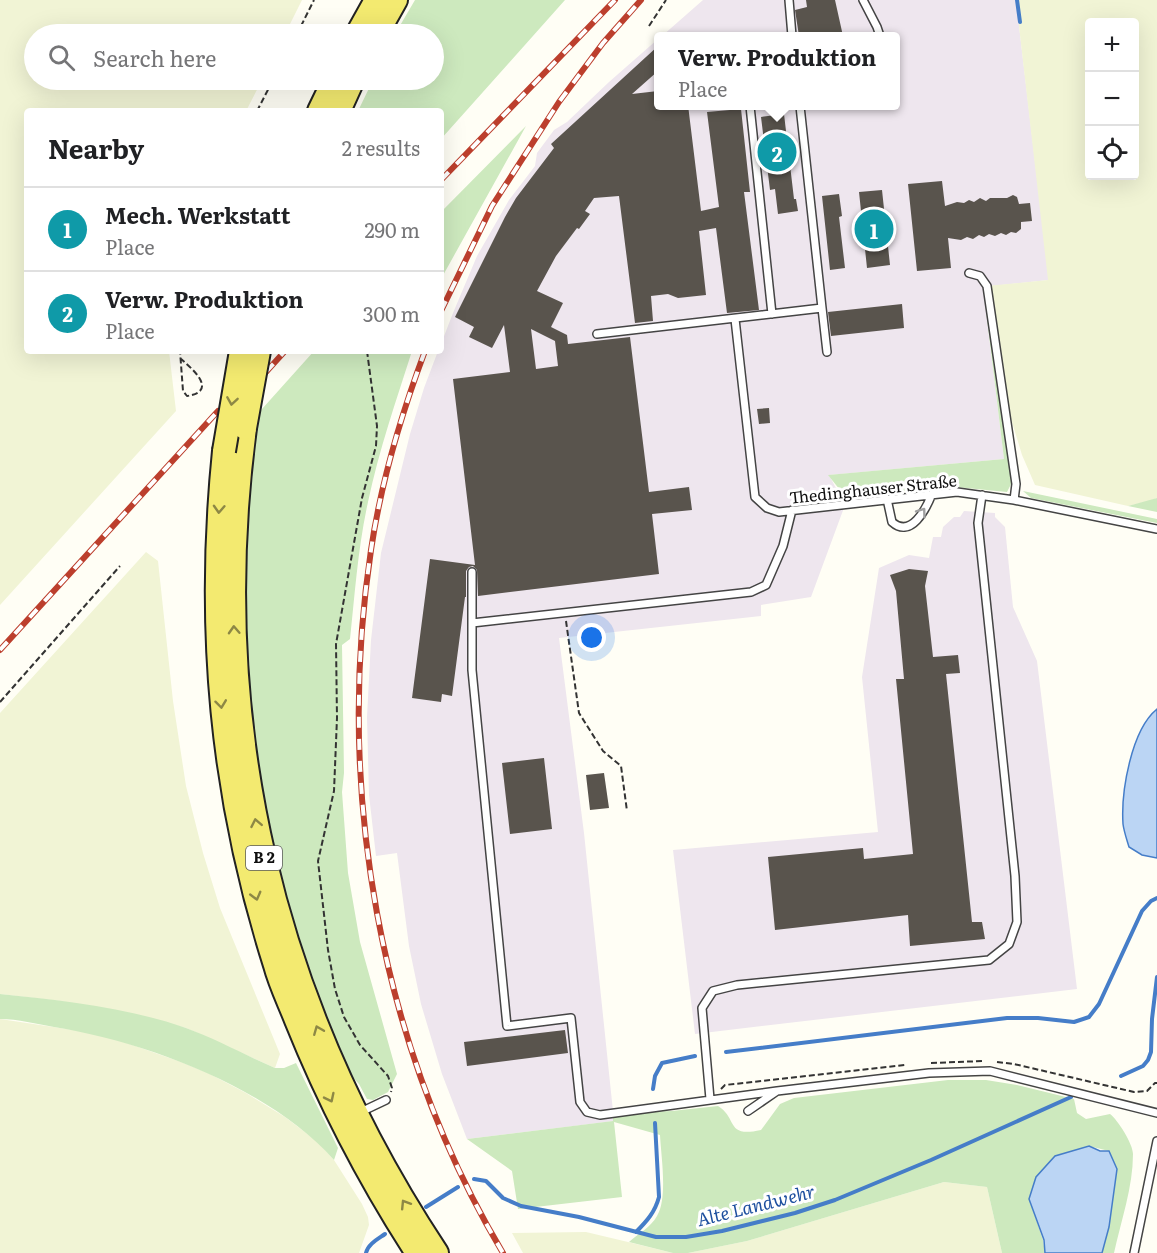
<!DOCTYPE html>
<meta charset="utf-8">
<style>
body{margin:0;font-family:Literata,serif;background:#f2f2f2;color:#202124}
.controls{position:absolute;right:18px;top:18px;display:grid;overflow:hidden;border-radius:6px;box-shadow:0 6px 24px #0002}
.controls button{width:54px;height:54px;display:grid;place-items:center;padding:0;border:0;border-bottom:2px solid #e0e0e0;background:#fff;color:#202124;font:30px sans-serif}
.you{position:absolute;left:592px;top:638px;width:21px;height:21px;margin:-15px;border:4px solid #fff;border-radius:50%;background:#1a73e8;box-shadow:0 0 0 9px #1a73e833}
.badge{display:grid;place-items:center;width:39px;height:39px;border-radius:50%;background:#b45309;color:#fff;font-size:20px;font-weight:700}
.pin{position:absolute;translate:-50% -50%;border:3px solid #fff;box-shadow:0 2px 6px #0006}
.popup{position:absolute;left:654px;top:32px;width:246px;height:78px;box-sizing:border-box;display:grid;place-content:center;border-radius:6px;background:#fff;filter:drop-shadow(0 2px 4px #0005);font-size:20px;white-space:nowrap;color:#757577}
.popup b{font-size:22px;color:#202124}
.popup::after{content:'';position:absolute;left:50%;top:100%;margin-left:-12px;border:12px solid transparent;border-top-color:#fff}
.list{margin:0;padding:0;list-style:none}
h2{display:flex;justify-content:space-between;align-items:center;height:78px;margin:0;padding:0 24px;font-size:26px}
h2 small{font-size:20px;font-weight:400;color:#757577}
.list li{display:grid;grid-template-columns:39px 1fr auto;gap:18px;align-items:center;box-sizing:border-box;height:84px;padding:0 24px;border-top:2px solid #e0e0e0}
.list b{display:block;font-size:22px;white-space:nowrap}
.list p{margin:0;font-size:20px;white-space:nowrap;color:#757577}
.list em{font-size:20px;font-style:normal;color:#757577}
.icon{flex:none;width:33px;height:33px;fill:none;stroke:currentColor;stroke-width:2;stroke-linecap:round;stroke-linejoin:round}
.map{position:relative;flex:none;width:1157px;height:1253px;overflow:hidden}
.search{position:absolute;background:#fff;box-shadow:0 6px 24px #0002;left:24px;top:24px;width:420px;height:66px;display:flex;align-items:center;gap:15px;box-sizing:border-box;padding:0 21px;border-radius:33px;color:#757577;font-size:22px}
.panel{position:absolute;background:#fff;box-shadow:0 6px 24px #0002;left:24px;top:108px;width:420px;height:246px;border-radius:6px}
.map>svg:first-child{display:block}
.industrial{fill:#eee6ee}
.farmland{fill:#f1f4d5;fill-rule:evenodd}
.green{fill:#cde9be}
.water{fill:#bbd5f4;stroke:#457dc8;stroke-width:1.5}
.lines{fill:none;stroke-linecap:round;stroke-linejoin:round}
.stream{stroke:#457dc8;stroke-width:4}
.building{fill:#59544d;fill-rule:evenodd}
.lane-casing{stroke:#444;stroke-width:10}
.primary-casing{stroke:#222;stroke-width:26}
.path{stroke:#333;stroke-width:2;stroke-dasharray:6 3;stroke-linecap:butt}
.lane{stroke:#fff;stroke-width:7}
.primary{stroke:#f3ea70;stroke-width:22}
.rail-casing{stroke:#bc3f2d;stroke-width:6}
.rail{stroke:#fff;stroke-width:4;stroke-dasharray:11;stroke-linecap:butt}
.primary-bridge-casing{stroke:#222;stroke-width:26;stroke-linecap:butt}
.primary-bridge{stroke:#f3ea70;stroke-width:22}
.oneway{stroke:#8d8845}
.oneway2{stroke:#a0a0a0}
.labels{text-anchor:middle;stroke-width:6;stroke-linejoin:round;paint-order:stroke}
.shield{fill:#fff;stroke:#585858;stroke-width:1.5}
.shield-label{font-size:15px;font-weight:bold;fill:#111}
.street-label{font-size:16px;fill:#111;stroke:#fff}
.water-label{font-size:18px;font-style:italic;fill:#1d4f9f;stroke:#fff}
</style>
<div class="map">
<svg width="1157" height="1253" viewBox="0 0 1157 1253">
<rect width="100%" height="100%" fill="#fffef5"/>
<path class="industrial" d="M703 0H1016L1049 280 983 287 1004 459 829 475 845 505 811 597 761 605V616L559 638 584 833 614 1121 467 1139 442 1074 421 1004 409 946 397 853 376 856 369 795 367 717 371 640 381 553 410 434 424 388 438 351H441V344L453 313 477 256 509 200 535 166 537 153 554 130 567 122 609 82 658 39V106H896V36H662Z
M964 511 995 513V517L1005 527 1013 607 1037 661 1077 989 695 1034 673 850 878 832 862 677 879 568 909 555 929 558 933 537H941L943 527 954 517H960Z"/>
<path class="farmland" d="M0 0H302L285 34H34V80H262L246 111H27V351H169L176 411 0 605Z
M1016 0H1157V498L1149 501 1128 506 1035 485 1022 455 1003 392 987 286 1048 280ZM1090 22H1134V176H1090Z
M146 552 158 561 173 701 186 786 203 853 220 908 280 1054 275 1068 186 1028 152 1019 60 1001 0 994V713Z
M0 1019 87 1032 121 1041 181 1062 208 1073 246 1093 285 1117 318 1142 334 1160 362 1204 368 1217 369 1225 359 1253H0Z
M944 1182 987 1187 1002 1253H688L747 1241Z
M586 1232 628 1242 673 1253H523L512 1233Z"/>
<path class="green" d="M415 0H565L441 139V111H358L373 80H434V34H395Z
M526 126 441 279V212Z
M983 286H987L1013 480 1007 492 956 487 844 495 828 475 1004 459Z
M314 351H412C396 401 379 450 368 502 358 547 355 593 350 639L342 645 344 773 342 792 348 873 360 942 397 1074 388 1092 373 1100 367 1099 359 1084 344 1068 323 1033 258 805 241 590 255 420 262 409Z
M1023 491 1157 519V523L1031 498Z
M1157 498V512L1128 506Z
M0 994C60 1000 130 1008 186 1028 216 1039 245 1055 275 1068H284L296 1063 338 1148 334 1160C270 1088 147 1042 54 1027 37 1024 18 1019 0 1019Z
M948 1080H986L1017 1085 1074 1099 1077 1113 1086 1119 1110 1114C1118 1120 1133 1144 1133 1154 1133 1187 1121 1221 1114 1253H1102L1109 1227V1151L1089 1146 1055 1156 1036 1177 1029 1199 1043 1240 1045 1253H1002L987 1187 944 1182 747 1241 688 1253H673L629 1242C638 1234 651 1227 657 1216 668 1198 661 1156 660 1135L614 1122 622 1197 518 1209 512 1171 467 1139 613 1121V1113L672 1111 718 1106C738 1118 725 1138 761 1130L780 1104 794 1098Z"/>
<path class="water" d="M1157 709V858L1142 855 1129 847C1127 840 1124 832 1123 824 1121 792 1131 730 1157 709Z
M1089 1146 1100 1151H1109L1117 1169 1109 1227 1102 1253H1045L1044 1240 1029 1199 1036 1177 1055 1156Z"/>
<g class="lines">
<path class="stream" d="M1017 0 1020 22
M726 1052 1007 1018H1038L1074 1022 1089 1017 1099 1004 1142 911 1151 901 1157 898
M1121 1076 1143 1066 1148 1060 1151 1052 1152 1019 1157 977
M653 1089 655 1076 662 1063 695 1056
M474 1179 486 1181 503 1198 521 1206 579 1217 656 1237H686L722 1231 795 1213 835 1200 931 1160 1071 1097
M426 1207 458 1187
M636 1232C647 1221 655 1212 659 1197L655 1123
M366 1253C368 1244 378 1239 385 1234"/>
</g>
<path class="building" d="M806 0H835L843 36H799L795 10 807 7Z
M658 46V71L632 94 658 91V105H688L701 211 719 207 707 112 741 109 750 192H744L759 310 727 313 716 228 699 231 706 295 678 298 668 294 651 296 653 321 635 323 619 196 594 198 585 211 590 214 579 229 577 228 556 256 537 291 563 303 551 327 567 335 568 344 630 337 649 492 689 487 692 510 652 514 659 574 478 596 477 570 473 566 469 567 466 571V597H465L452 696 442 694 441 702 412 698 430 559 475 565 453 379 510 372 504 325 492 348 469 337 474 327 455 317 505 217 516 198 554 148 551 144ZM531 329 555 341 558 366 536 369Z
M784 114 794 199H796L798 211 778 214 775 189 770 190 761 117Z
M942 181 945 206 957 202 964 203 969 200 974 202 980 198 986 201 990 198H1007L1013 195 1017 197 1019 204 1030 203 1032 221 1021 222V229L1016 233 1011 232 1006 235 1001 233 995 236 989 234 984 237 979 235 973 239 967 237 961 240 948 238 951 268 917 271 908 184Z
M882 190 890 265 867 268 859 192Z
M839 194 842 216 839 217 845 268 830 270 822 196Z
M902 304 904 328 831 336 828 312Z
M769 408 770 423 759 424 757 409Z
M909 569 928 571 925 586 933 657 958 655 960 673 946 674 972 922H982L985 939 910 946 908 915 775 930 768 857 863 848 864 859 913 854 896 679H904L896 591 890 575Z
M544 758 552 829 510 834 502 763Z
M604 773 609 808 590 810 586 775Z
M565 1030 568 1053 467 1066 464 1042Z"/>
<g class="lines">
<defs>
<path id="lane" d="M789 0 792 36
M863 0 877 27 880 36
M750 106 772 314
M969 273 980 276 987 286 1016 484 1014 500
M822 308 827 352
M735 319 755 497 767 508 779 512 957 492 1014 500 1157 529
M597 334 822 308 800 106
M887 499 892 522C911 539 926 509 932 494
M472 623V572
M777 1091 600 1115 587 1112 580 1102 571 1018 507 1026 472 670V623L751 592 766 585 783 546 792 510
M710 1099 702 1008 713 991 737 985 989 960 1009 944 1017 922 1015 876 978 523 982 495
M367 1109 386 1100
M748 1111 777 1091 929 1073 990 1071 1157 1113
M1134 1253 1157 1141"/>
<path id="primary" d="M357 34 376 0
M377 34 396 0
M319 111 334 80
M339 111 353 80
M245 428C206 724 272 1004 437 1253
M224 451C206 629 221 795 275 965 280 984 289 1002 296 1020 329 1102 369 1179 417 1253"/>
</defs>
<use href="#lane" class="lane-casing"/>
<use href="#primary" class="primary-casing"/>
<path class="path" d="M649 26 666 0
M297 34 314 0
M257 111 273 80
M367 351 377 426 376 446 362 498 336 644 337 718 334 791 318 861 328 950 335 989 344 1017 360 1045 388 1076 392 1088 391 1092
M180 358C190 367 220 391 187 396L183 391 180 351
M566 621 579 713 603 751 621 766 627 811
M0 702 120 566
M997 1062 1014 1064 1134 1092 1147 1091 1155 1083H1157
M931 1063 983 1061
M721 1089 725 1085 905 1065"/>
<use href="#lane" class="lane"/>
<use href="#primary" class="primary"/>
<defs>
<path id="rail" d="M441 180 615 0
M441 311 492 206 559 102 603 43 641 0
M425 351C401 415 381 482 371 550 335 789 379 1045 503 1253
M266 372 285 351
M0 650 218 411"/>
</defs>
<use href="#rail" class="rail-casing"/>
<use href="#rail" class="rail"/>
<defs>
<path id="primary-bridge" d="M245 428 259 351
M224 451 241 351"/>
</defs>
<use href="#primary-bridge" class="primary-bridge-casing"/>
<use href="#primary-bridge" class="primary-bridge"/>
</g>
<defs><path id="oneway-chevron" d="M-2-3.5L2.5 0L-2 3.5" fill="none" stroke-width="1.6" stroke-linecap="round" stroke-linejoin="round" transform="scale(1.5)"/></defs>
<g class="oneway">
<use href="#oneway-chevron" transform="translate(232 401) rotate(99)"/>
<use href="#oneway-chevron" transform="translate(219 509) rotate(93)"/>
<use href="#oneway-chevron" transform="translate(234 630) rotate(-93)"/>
<use href="#oneway-chevron" transform="translate(221 704) rotate(83)"/>
<use href="#oneway-chevron" transform="translate(256 823) rotate(-101)"/>
<use href="#oneway-chevron" transform="translate(256 896) rotate(75)"/>
<use href="#oneway-chevron" transform="translate(318 1030) rotate(-112)"/>
<use href="#oneway-chevron" transform="translate(330 1098) rotate(64)"/>
<use href="#oneway-chevron" transform="translate(405 1204) rotate(-122)"/>
</g>
<use class="oneway2" href="#oneway-chevron" transform="translate(922 512) rotate(-54)"/>
<g class="labels">
<rect class="shield" x="246" y="846" width="36" height="24" rx="4.5"/>
<g class="shield-label">
<text x="264" y="863">B 2</text>
</g>
<g class="street-label">
<text transform="translate(873 489) rotate(-6)" y="6">Thedinghauser Straße</text>
</g>
<g class="water-label">
<text transform="translate(756 1206) rotate(-14)" y="6">Alte Landwehr</text>
</g>
</g>
</svg>
<div class="controls">
<button>+</button>
<button>−</button>
<button><svg class="icon" aria-label="locate" viewBox="0 0 24 24"><circle cx="12" cy="12" r="6"/><path d="M12 2v4M12 18v4M2 12h4M18 12h4"/></svg></button>
</div>
<div class="you"></div>
<div class="pin badge" style="left:874px;top:229px;background:#0f9aa8">1</div>
<div class="pin badge" style="left:777px;top:152px;background:#0f9aa8">2</div>
<div class="popup"><b>Verw. Produktion</b>Place</div>
<div class="search"><svg class="icon" aria-label="search" viewBox="0 0 24 24"><circle cx="10" cy="10" r="6"/><path d="M15 15l6 6"/></svg>Search here</div>
<section class="panel">
<h2>Nearby<small>2 results</small></h2>
<ul class="list">
<li><span class="badge" style="background:#0f9aa8">1</span><div><b>Mech. Werkstatt</b><p>Place</p></div><em>290 m</em></li>
<li><span class="badge" style="background:#0f9aa8">2</span><div><b>Verw. Produktion</b><p>Place</p></div><em>300 m</em></li>
</ul>
</section>
</div>
